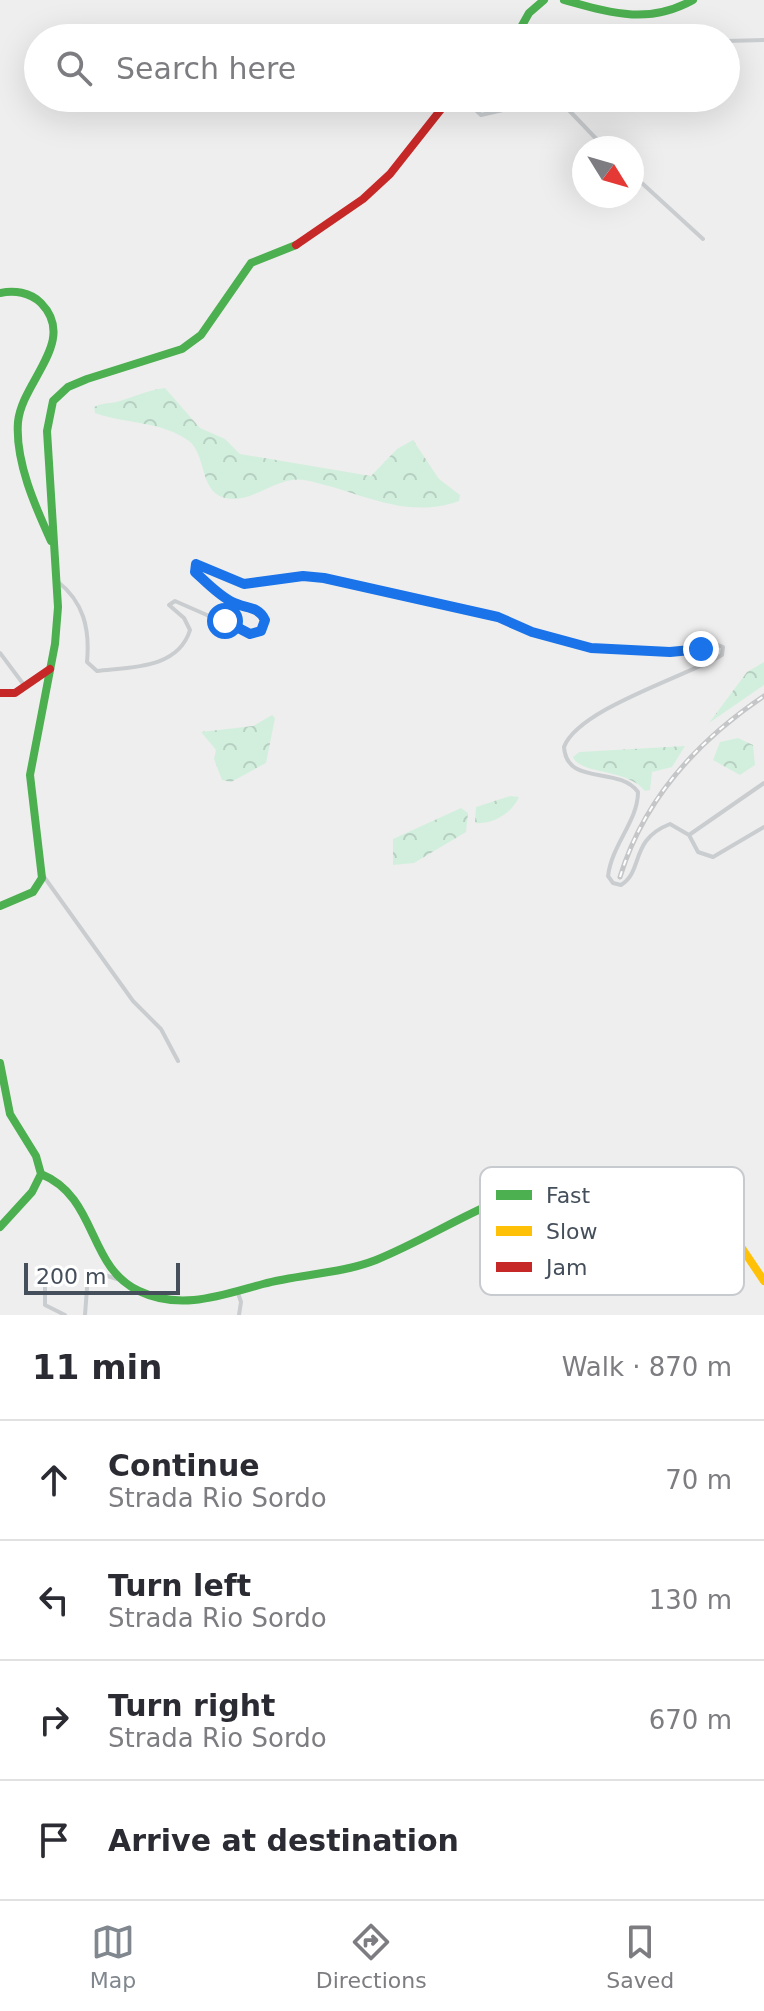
<!DOCTYPE html>
<meta charset="utf-8">
<style>
body{margin:0;font-family:"DejaVu Sans",sans-serif;background:#f7f7f7;color:#2b2b33}
.compass{position:absolute;left:572px;top:136px;width:72px;height:72px;border-radius:50%;background:#fff;box-shadow:0 8px 32px #0002;rotate:127deg}
.scale{position:absolute;left:24px;bottom:20px;width:156px;box-sizing:border-box;padding-left:8px;border:4px solid #454f5b;border-top:0;font-size:22px;line-height:28px;white-space:nowrap;color:#454f5b;-webkit-text-stroke:6px #fff;paint-order:stroke}
.stop{position:absolute;width:24px;height:24px;margin:-18px;border:6px solid #1a73e8;border-radius:50%;background:#fff}
.stop.end{background:#1a73e8;border-color:#fff;box-shadow:0 2px 8px #0008}
.list{margin:0;padding:0;list-style:none}
h2{display:flex;justify-content:space-between;align-items:center;height:104px;margin:0;padding:0 32px;font-size:34px}
h2 small{font-size:26px;font-weight:400;color:#7c7c81}
.list li{display:grid;grid-template-columns:52px 1fr auto;gap:24px;align-items:center;box-sizing:border-box;height:120px;padding:0 32px;border-top:2px solid #e1e1e2}
.list b{display:block;font-size:30px;white-space:nowrap}
.list p{margin:0;font-size:26px;white-space:nowrap;color:#7c7c81}
.list em{font-size:26px;font-style:normal;color:#7c7c81}
.icon{flex:none;width:44px;height:44px;fill:none;stroke:currentColor;stroke-width:2;stroke-linecap:round;stroke-linejoin:round}
.map{position:relative;flex:none;width:764px;height:1315px;overflow:hidden}
.search{position:absolute;background:#fff;box-shadow:0 8px 32px #0002;left:24px;right:24px;top:24px;height:88px;display:flex;align-items:center;gap:20px;box-sizing:border-box;padding:0 28px;border-radius:44px;color:#7c7c81;font-size:30px}
.sheet{height:584px;background:#fff}
nav{display:flex;justify-content:space-around;align-items:center;box-sizing:border-box;height:112px;border-top:2px solid #e1e1e2;background:#fff;font-size:22px;color:#7c7c81}
nav a{display:grid;justify-items:center;gap:4px}
nav .on{color:#80878e}
.map>svg:first-child{display:block}
.forest{fill:url(#forest-crowns)}
.lines{fill:none;stroke-linecap:round;stroke-linejoin:round}
.street{stroke:#cacdcf;stroke-width:4}
.fast{stroke:#4caf50;stroke-width:8}
.slow{stroke:#ffc107;stroke-width:8}
.jam{stroke:#c62828;stroke-width:8}
.rail-casing{stroke:#c4c6c8;stroke-width:5}
.rail{stroke:#fff;stroke-width:2;stroke-dasharray:6;stroke-linecap:butt}
.route{stroke:#1a73e8;stroke-width:10}
.key{fill:#fff;stroke:#c7cace;stroke-width:2}
.key-label{font-size:22px;fill:#454f5b}
</style>
<div class="map">
<svg width="764" height="1315" viewBox="0 0 764 1315">
<defs>
<pattern id="forest-crowns" width="20" height="18" patternUnits="userSpaceOnUse" patternTransform="scale(2)"><rect width="20" height="18" fill="#d2efde"/><path d="M2 6a3 3 0 1 1 6 0M12 15a3 3 0 1 1 6 0" fill="none" stroke="#b6cfc1"/></pattern>
</defs>
<rect width="100%" height="100%" fill="#efeeee"/>
<path class="forest" d="M165 388 200 428 225 439 240 454 371 476 397 449 413 440 439 479 460 495 459 501C403 521 358 490 304 480 276 475 250 507 222 497 200 489 206 455 189 441 162 421 125 424 95 413L94 407C103 402 111 404 120 401 136 396 148 390 165 388Z
M764 662V685L709 723 747 672Z
M272 715 275 718 266 763 231 782 222 780 214 759 216 750 201 732 253 726Z
M738 738 753 745 755 765 740 775 713 760 720 742Z
M685 746 672 767 652 772 650 790 645 791C627 768 580 775 573 757L579 752Z
M510 796 519 797C512 813 493 825 475 823L476 807Z
M461 808 468 813 466 832 414 863 393 865V839Z"/>
<g class="lines">
<path class="street" d="M726 41 764 40
M463 98 481 115 530 104H563L605 148
M632 174 703 239
M57 581C84 602 90 629 87 662L97 671C131 667 178 669 190 630L184 618 169 605 175 601 250 634 261 631 264 616C254 607 245 609 234 603 219 597 203 581 193 569L200 564C213 572 225 581 241 583 269 587 296 573 324 578L498 617 532 632 591 648 670 652 718 645 723 647 722 655C687 676 578 709 564 747 567 787 618 765 638 792 638 821 612 844 608 876L613 883 621 885C644 871 629 840 670 824L689 835
M0 653 24 685
M689 835 698 852 713 857 764 827
M689 835 764 783
M42 874 133 1001 161 1029 178 1061
M45 1283V1305L65 1315
M237 1290 241 1302 239 1315
M85 1315 88 1275 95 1272 120 1280"/>
<path class="fast" d="M564 0C611 13 648 25 693 0
M515 38 529 13 544 0
M0 293C14 290 30 292 41 303 78 341 22 381 18 422 15 461 35 506 51 541
M0 906 33 892 42 878 30 775 55 644 58 607 47 431 53 401 68 387 87 379 182 349 201 335 251 263 296 245
M0 1063 10 1114 36 1156 41 1174 32 1192 0 1227
M41 1174C98 1197 87 1267 139 1291 181 1311 222 1295 263 1284 300 1274 340 1274 376 1260 445 1232 508 1183 585 1178"/>
<path class="slow" d="M585 1178 610 1180 645 1192 697 1195 721 1217 764 1281"/>
<path class="jam" d="M296 245 363 199 390 174 450 98
M0 693H15L50 669"/>
<defs>
<path id="rail" d="M620 877C644 799 697 741 764 696"/>
</defs>
<use href="#rail" class="rail-casing"/>
<use href="#rail" class="rail"/>
</g>
<g class="lines">
<path class="route" d="M225 621 250 634 261 631 265 620C258 605 245 609 232 602 218 595 206 582 195 572L196 564 244 584 303 576 324 578 498 617 532 632 591 648 670 652 701 649"/>
</g>
<rect x="480" y="1167" width="264" height="128" rx="12" class="key"/>
<rect x="496" y="1190" width="36" height="10" fill="#4caf50"/>
<rect x="496" y="1226" width="36" height="10" fill="#ffc107"/>
<rect x="496" y="1262" width="36" height="10" fill="#c62828"/>
<g class="key-label">
<text x="546" y="1203">Fast</text>
<text x="546" y="1239">Slow</text>
<text x="546" y="1275">Jam</text>
</g>
</svg>
<svg class="compass" viewBox="-18 -18 36 36"><path d="M0-13l5 13h-10z" fill="#e53935"/><path d="M0 13l5-13h-10z" fill="#7c7c81"/></svg>
<div class="scale">200 m</div>
<div class="stop" style="left:225px;top:621px"></div>
<div class="stop end" style="left:701px;top:649px"></div>
<div class="search"><svg class="icon" aria-label="search" viewBox="0 0 24 24"><circle cx="10" cy="10" r="6"/><path d="M15 15l6 6"/></svg>Search here</div>
</div>
<section class="sheet">
<h2>11 min<small>Walk · 870 m</small></h2>
<ul class="list">
<li><svg class="icon" aria-label="ahead" viewBox="0 0 24 24"><path d="M12 20V5M6 11l6-6 6 6"/></svg><div><b>Continue</b><p>Strada Rio Sordo</p></div><em>70 m</em></li>
<li><svg class="icon" aria-label="left" viewBox="0 0 24 24"><path d="M17 20v-9H6M10 6l-5 5 5 5"/></svg><div><b>Turn left</b><p>Strada Rio Sordo</p></div><em>130 m</em></li>
<li><svg class="icon" aria-label="right" viewBox="0 0 24 24"><path d="M7 20v-9h11M14 6l5 5-5 5"/></svg><div><b>Turn right</b><p>Strada Rio Sordo</p></div><em>670 m</em></li>
<li><svg class="icon" aria-label="arrive" viewBox="0 0 24 24"><path d="M6 21V4h12l-3 4 3 4H6"/></svg><div><b>Arrive at destination</b></div></li>
</ul>
</section>
<nav>
<a class="on"><svg class="icon" aria-label="map" viewBox="0 0 24 24"><path d="M3 6l6-2 6 2 6-2v14l-6 2-6-2-6 2zM9 4v14M15 6v14"/></svg>Map</a>
<a><svg class="icon" aria-label="directions" viewBox="0 0 24 24"><path d="M12 3l9 9-9 9-9-9zM9 14v-3h6M13 9l2 2-2 2"/></svg>Directions</a>
<a><svg class="icon" aria-label="saved" viewBox="0 0 24 24"><path d="M7 4h10v16l-5-4-5 4z"/></svg>Saved</a>
</nav>
